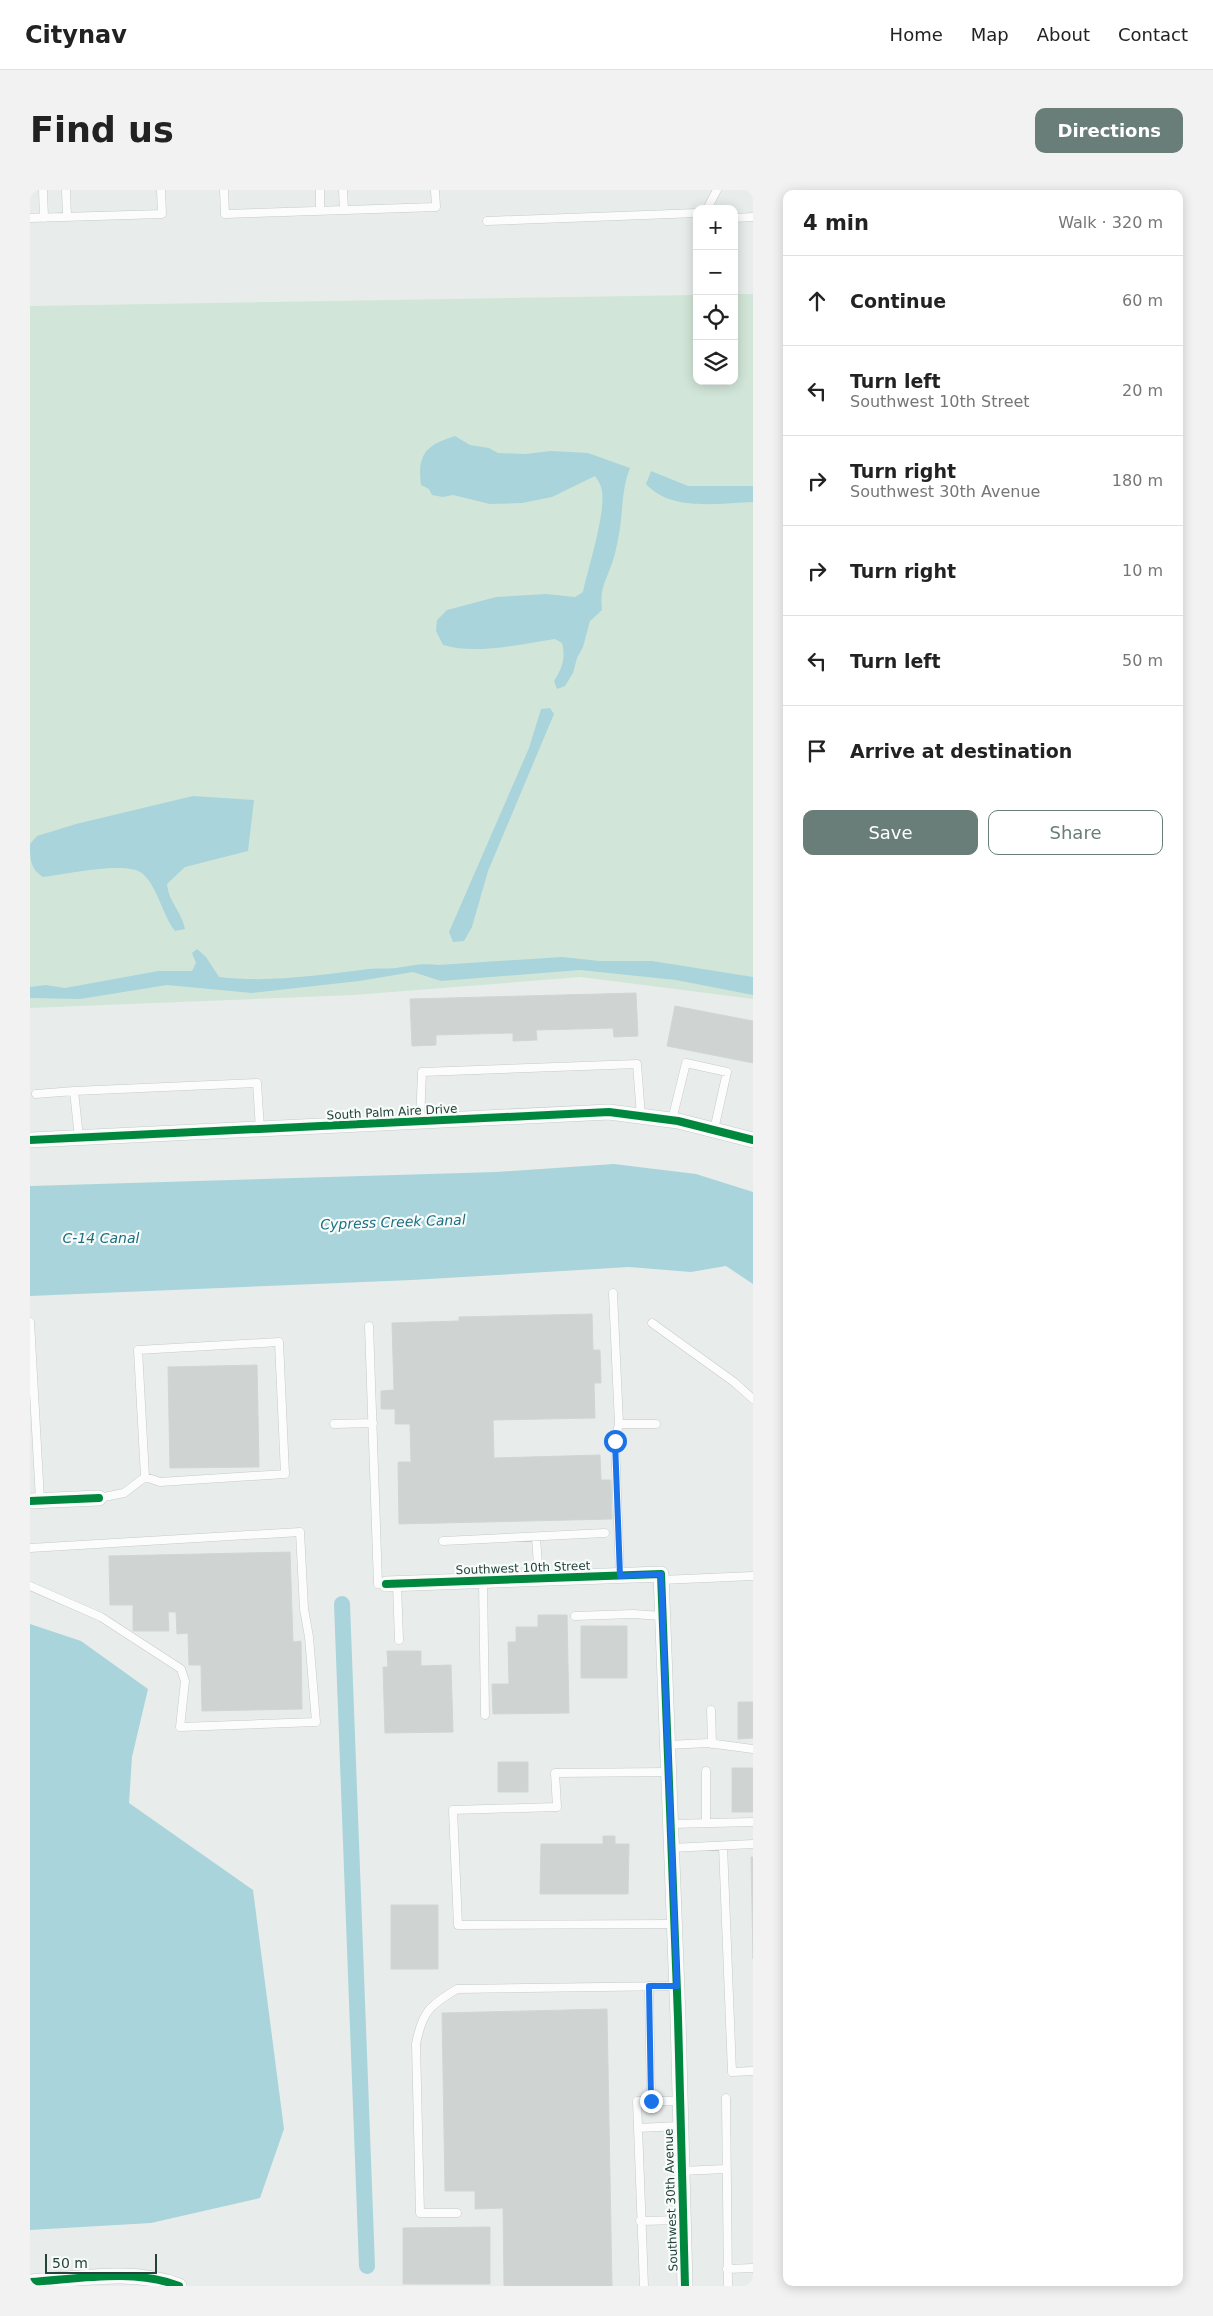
<!DOCTYPE html>
<meta charset="utf-8">
<style>
body{margin:0;font-family:"DejaVu Sans",sans-serif;background:#f2f2f2;color:#222}
.controls{position:absolute;right:15px;top:15px;display:grid;overflow:hidden;border-radius:10px;box-shadow:0 2px 12px #0003}
.controls button{width:45px;height:45px;display:grid;place-items:center;padding:0;border:0;border-bottom:1px solid #e0e0e0;background:#fff;color:#222;font:25px sans-serif}
.scale{position:absolute;left:15px;bottom:12px;width:112px;box-sizing:border-box;padding-left:5px;border:2px solid #24423a;border-top:0;font-size:14px;line-height:18px;white-space:nowrap;color:#24423a;-webkit-text-stroke:4px #f7fbf9;paint-order:stroke}
.stop{position:absolute;width:15px;height:15px;margin:-11px;border:4px solid #1a73e8;border-radius:50%;background:#fff}
.stop.end{background:#1a73e8;border-color:#fff;box-shadow:0 1px 5px #0008}
.list{margin:0;padding:0;list-style:none}
h2{display:flex;justify-content:space-between;align-items:center;height:65px;margin:0;padding:0 20px;font-size:21px}
h2 small{font-size:16px;font-weight:400;color:#767676}
.list li{display:grid;grid-template-columns:32px 1fr auto;gap:15px;align-items:center;box-sizing:border-box;height:90px;padding:0 20px;border-top:1px solid #e0e0e0}
.list b{display:block;font-size:19px;white-space:nowrap}
.list p{margin:0;font-size:16px;white-space:nowrap;color:#767676}
.list em{font-size:16px;font-style:normal;color:#767676}
.actions{display:flex;gap:10px;padding:15px 20px}
.actions a{flex:1;padding:11px 0;border:1px solid #697e78;border-radius:10px;text-align:center;font-size:18px;color:#697e78}
.actions .main{background:#697e78;color:#fff}
.icon{flex:none;width:28px;height:28px;fill:none;stroke:currentColor;stroke-width:2;stroke-linecap:round;stroke-linejoin:round}
.map{position:relative;flex:none;width:723px;height:2096px;overflow:hidden;border-radius:10px}
header{display:flex;align-items:center;gap:30px;box-sizing:border-box;height:70px;padding:0 25px;background:#fff;border-bottom:1px solid #e0e0e0}
header strong{font-size:24px}
nav{display:flex;gap:28px;margin-inline-start:auto;font-size:18px}
.intro{display:flex;align-items:center;justify-content:space-between;box-sizing:border-box;height:120px;padding:0 30px}
h1{margin:0;font-size:35px}
.button{padding:12px 22px;border-radius:10px;background:#697e78;color:#fff;font-size:18px;font-weight:700}
main{display:flex;gap:30px;padding:0 30px}
aside{flex:1;background:#fff;border-radius:10px;box-shadow:0 2px 12px #0003}
.map>svg:first-child{display:block}
.green{fill:#d1e6d8}
.water{fill:#a9d4db}
.lines{fill:none;stroke-linecap:round;stroke-linejoin:round}
.canal{stroke:#a9d4db;stroke-width:16}
.building{fill:#cfd4d2;stroke:#d1d6d4}
.service-casing{stroke:#c5cac8;stroke-width:9}
.minor-casing{stroke:#c5cac8;stroke-width:16}
.service{stroke:#fcfcfc;stroke-width:8}
.minor{stroke:#fcfcfc;stroke-width:15}
.cycleway-casing{stroke:#f7fbf9;stroke-width:11}
.cycleway{stroke:#00873e;stroke-width:8}
.route{stroke:#1a73e8;stroke-width:6}
.labels{text-anchor:middle;stroke-width:4.5;stroke-linejoin:round;paint-order:stroke}
.street-label{font-size:12px;fill:#24423a;stroke:#f7fbf9}
.water-label{font-size:14px;font-style:italic;fill:#1c6f80;stroke:#f7fbf9}
</style>
<header>
<strong>Citynav</strong>
<nav><a>Home</a><a>Map</a><a>About</a><a>Contact</a></nav>
</header>
<div class="intro"><h1>Find us</h1><a class="button">Directions</a></div>
<main>
<div class="map">
<svg width="723" height="2096" viewBox="0 0 723 2096">
<rect width="100%" height="100%" fill="#e8edeb"/>
<path class="green" d="M704 104H723V809L551 787 324 805 0 818V116L667 105V191H704Z"/>
<path class="water" d="M425 246 440 255 459 258 468 263 495 264 521 261 558 263 600 278C592 298 593 317 590 338 588 350 585 366 581 376 574 395 570 399 572 420L560 431 553 457 547 468 543 483 535 496 527 499 524 491C532 478 536 469 532 453L525 449C491 454 446 465 413 455L406 441 407 430 417 420 466 407 516 404 545 407 553 402C558 378 578 317 571 297 570 293 567 289 565 286L522 307 492 313 460 314 423 305 413 307 402 305 399 299 391 295C387 264 396 255 425 246Z
M621 281 658 296H723V312C689 313 641 322 616 294Z
M520 518 524 524 458 681 442 737 434 751 423 752 419 742 499 558 511 519Z
M163 606 224 610 218 661 155 677 137 694C139 713 151 720 155 739L145 741C132 724 128 698 113 684 98 670 33 685 13 687 0 679 0 668 0 654L7 646 46 634Z
M167 759 176 767 189 787C239 793 289 785 339 779 348 778 357 779 366 778 383 776 389 773 408 775L532 767 569 771H622L723 787V805L646 790 550 780 411 791 383 782 329 791 222 803 137 795 50 809 0 808V797L16 795 35 798 128 781H162L166 773 162 763Z
M584 974 666 984 723 1002V1094L696 1076 661 1082 599 1077 382 1090 0 1106V996L466 982Z
M0 1434 51 1451 118 1499 102 1567 99 1613 223 1700 254 1939 230 2008 121 2033 0 2040Z"/>
<g class="lines">
<path class="canal" d="M312 1414 337 2076"/>
</g>
<path class="building" d="M606 803 608 846 584 847 583 838 506 840 507 850 483 851V843L406 845V855L382 856 380 809Z
M645 816 723 831V873L637 856Z
M562 1124 563 1160H570L571 1193H564L565 1228 463 1230 464 1268 570 1265 571 1290H581L582 1329 369 1334 368 1272H381L380 1234H365V1219H351V1201L364 1200 362 1133 429 1131V1127Z
M227 1175 229 1277 140 1278 138 1177Z
M260 1362 263 1452 271 1451 272 1519 172 1521 171 1475H159L158 1443 147 1444 146 1422H138L139 1441H103V1415H80L79 1366Z
M508 1425H537L539 1523 463 1524 462 1494H479L478 1452H486V1437H508Z
M551 1436H597V1488H551Z
M357 1461H391V1476L421 1475 423 1542 355 1543 353 1477H358Z
M708 1512H723V1548L708 1549Z
M468 1572H498V1602H468Z
M702 1578H723V1622H702Z
M573 1646H585V1654H599L598 1704H510L511 1654H573Z
M721 1667H723V1769Z
M361 1715H408V1779H361Z
M577 1819 582 2096H474L473 2018 445 2019V2001H415L412 1823Z
M460 2037V2094H373V2038Z"/>
<g class="lines">
<defs>
<path id="service" d="M13 0 14 28
M36 0 37 27
M194 0 195 24 406 17 405 0
M290 0V21
M313 0 314 20
M677 19 687 0
M0 28 132 24 131 0
M704 28 723 27
M457 31 667 23
M6 904 44 901
M642 930 656 873 697 882 684 940
M390 932 392 882 607 874 611 926
M49 948 44 901 227 893 230 939
M583 1103 589 1234H626
M0 1132 10 1310
M622 1133 704 1192 723 1209
M339 1136 348 1394
M304 1234 343 1233
M589 1234 585 1251 590 1386
M69 1308 94 1303 115 1287 108 1160 249 1152 255 1284 130 1292 115 1287
M506 1347 509 1390
M413 1351 575 1343
M0 1358 270 1342 274 1419 279 1447 286 1532 150 1537 155 1491 151 1479 71 1427 0 1396
M631 1390 723 1386
M453 1391 455 1525
M367 1394 369 1450
M545 1426 603 1424 632 1426
M681 1520 682 1554
M637 1555 678 1553 723 1559
M676 1581V1633
M639 1582 525 1583 527 1617 423 1620 428 1735 644 1734
M641 1634 723 1632
M693 1656 702 1882 723 1881
M641 1658 723 1654
M619 1796 621 1911
M696 1908 698 2096
M608 1938 650 1936
M651 1981 696 1979
M427 2023H390L386 1854C392 1822 400 1815 427 1799L647 1796
M610 2031 652 2030
M697 2079 723 2078
M614 2096 607 1911H650"/>
<path id="minor" d="M0 950 579 922 648 931 723 950
M0 1311 69 1308
M356 1394 631 1384 648 1828 655 2096
M0 2092C48 2089 104 2078 149 2096"/>
</defs>
<use href="#service" class="service-casing"/>
<use href="#minor" class="minor-casing"/>
<use href="#service" class="service"/>
<use href="#minor" class="minor"/>
<defs>
<path id="cycleway" d="M0 950 579 922 648 931 723 950
M0 1311 69 1308
M356 1394 631 1384 648 1828 655 2096
M0 2092C48 2089 104 2078 149 2096"/>
</defs>
<use href="#cycleway" class="cycleway-casing"/>
<use href="#cycleway" class="cycleway"/>
</g>
<g class="lines">
<path class="route" d="M585 1251 590 1386 631 1384 647 1796H619L621 1911"/>
</g>
<g class="labels">
<g class="street-label">
<text transform="translate(362 922) rotate(-3)" y="4">South Palm Aire Drive</text>
<text transform="translate(493 1378) rotate(-2)" y="4">Southwest 10th Street</text>
<text transform="translate(641 2010) rotate(-92)" y="4">Southwest 30th Avenue</text>
</g>
<g class="water-label">
<text transform="translate(363 1032) rotate(-2)" y="5">Cypress Creek Canal</text>
<text x="71" y="1053">C-14 Canal</text>
</g>
</g>
</svg>
<div class="controls">
<button>+</button>
<button>−</button>
<button><svg class="icon" aria-label="locate" viewBox="0 0 24 24"><circle cx="12" cy="12" r="6"/><path d="M12 2v4M12 18v4M2 12h4M18 12h4"/></svg></button>
<button><svg class="icon" aria-label="layers" viewBox="0 0 24 24"><path d="M12 4l9 5-9 5-9-5zM3 14l9 5 9-5"/></svg></button>
</div>
<div class="scale">50 m</div>
<div class="stop" style="left:585px;top:1251px"></div>
<div class="stop end" style="left:621px;top:1911px"></div>
</div>
<aside>
<h2>4 min<small>Walk · 320 m</small></h2>
<ul class="list">
<li><svg class="icon" aria-label="ahead" viewBox="0 0 24 24"><path d="M12 20V5M6 11l6-6 6 6"/></svg><div><b>Continue</b></div><em>60 m</em></li>
<li><svg class="icon" aria-label="left" viewBox="0 0 24 24"><path d="M17 20v-9H6M10 6l-5 5 5 5"/></svg><div><b>Turn left</b><p>Southwest 10th Street</p></div><em>20 m</em></li>
<li><svg class="icon" aria-label="right" viewBox="0 0 24 24"><path d="M7 20v-9h11M14 6l5 5-5 5"/></svg><div><b>Turn right</b><p>Southwest 30th Avenue</p></div><em>180 m</em></li>
<li><svg class="icon" aria-label="right" viewBox="0 0 24 24"><path d="M7 20v-9h11M14 6l5 5-5 5"/></svg><div><b>Turn right</b></div><em>10 m</em></li>
<li><svg class="icon" aria-label="left" viewBox="0 0 24 24"><path d="M17 20v-9H6M10 6l-5 5 5 5"/></svg><div><b>Turn left</b></div><em>50 m</em></li>
<li><svg class="icon" aria-label="arrive" viewBox="0 0 24 24"><path d="M6 21V4h12l-3 4 3 4H6"/></svg><div><b>Arrive at destination</b></div></li>
</ul>
<div class="actions"><a class="main">Save</a><a>Share</a></div>
</aside>
</main>
